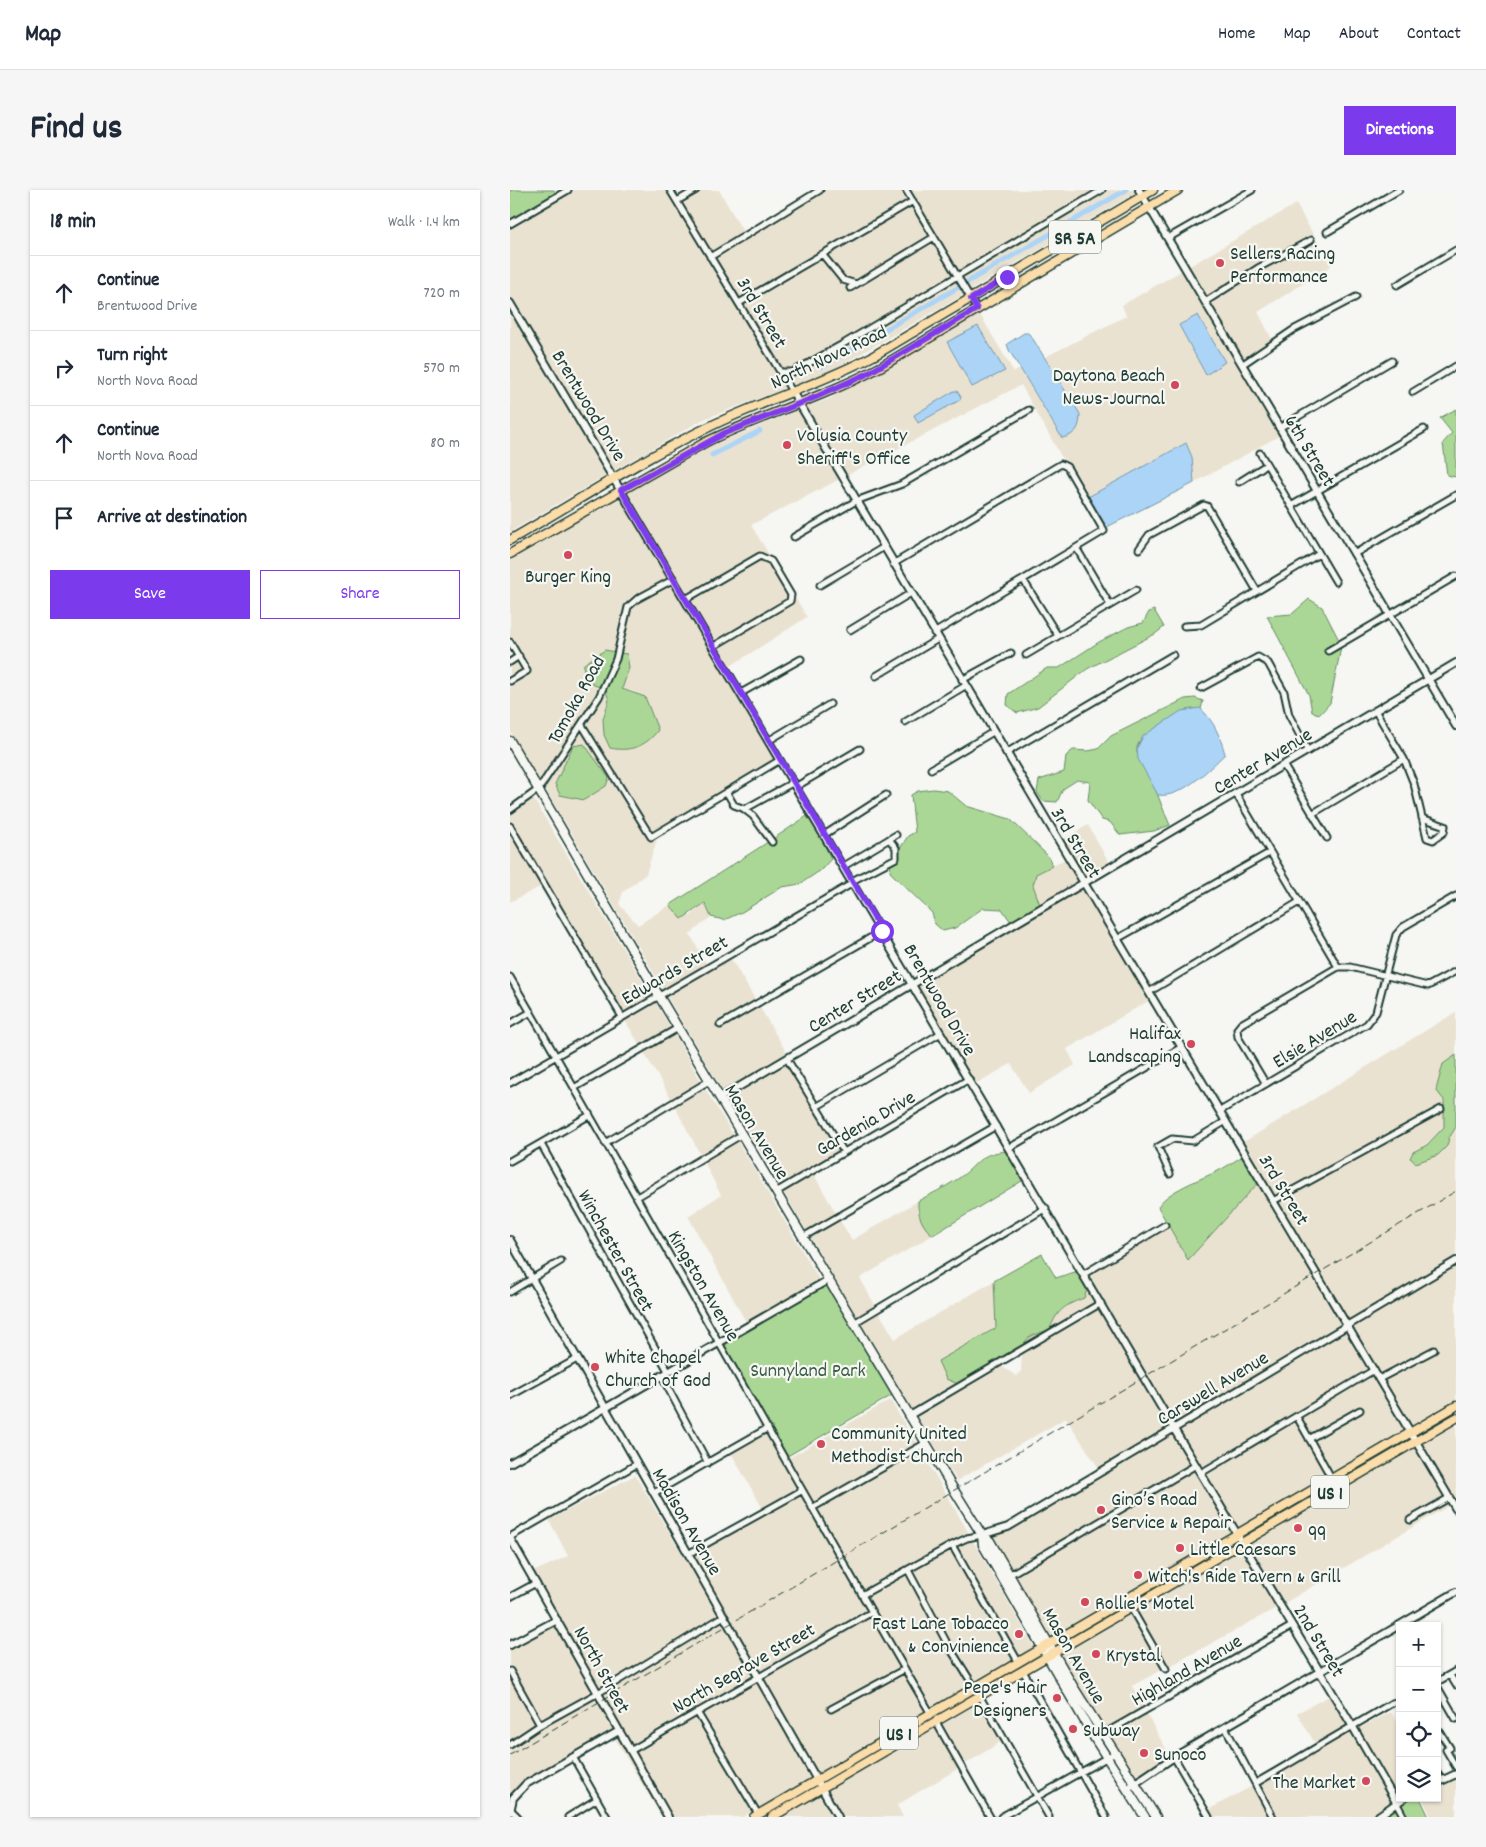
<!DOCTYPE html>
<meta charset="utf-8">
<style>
body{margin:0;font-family:Dekko,sans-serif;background:#f6f6f7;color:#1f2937}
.controls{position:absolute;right:15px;bottom:15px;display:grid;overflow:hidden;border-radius:0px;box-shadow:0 1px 4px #0004}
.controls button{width:45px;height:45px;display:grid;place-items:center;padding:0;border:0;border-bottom:1px solid #e0e1e3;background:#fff;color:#1f2937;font:25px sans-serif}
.stop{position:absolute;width:15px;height:15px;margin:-11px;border:4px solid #7c3aed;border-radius:50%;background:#fff}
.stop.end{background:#7c3aed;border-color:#fff;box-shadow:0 1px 5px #0008}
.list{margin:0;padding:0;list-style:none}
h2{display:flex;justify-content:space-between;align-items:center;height:65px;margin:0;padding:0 20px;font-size:21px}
h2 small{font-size:16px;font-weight:400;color:#747a83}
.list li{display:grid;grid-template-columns:32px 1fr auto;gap:15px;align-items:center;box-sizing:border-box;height:75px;padding:0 20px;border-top:1px solid #e0e1e3}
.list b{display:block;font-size:19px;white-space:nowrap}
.list p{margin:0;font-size:16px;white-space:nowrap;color:#747a83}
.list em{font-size:16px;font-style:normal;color:#747a83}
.actions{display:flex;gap:10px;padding:15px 20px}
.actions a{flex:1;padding:11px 0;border:1px solid #7c3aed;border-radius:0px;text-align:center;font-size:18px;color:#7c3aed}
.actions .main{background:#7c3aed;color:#fff}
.icon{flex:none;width:28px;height:28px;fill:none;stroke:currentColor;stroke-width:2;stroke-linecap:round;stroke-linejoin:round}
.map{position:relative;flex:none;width:946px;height:1627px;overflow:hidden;border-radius:0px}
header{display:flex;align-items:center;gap:30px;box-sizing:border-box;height:70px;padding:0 25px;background:#fff;border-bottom:1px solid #e0e1e3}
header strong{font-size:24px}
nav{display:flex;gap:28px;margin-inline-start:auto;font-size:18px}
.intro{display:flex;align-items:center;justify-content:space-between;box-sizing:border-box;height:120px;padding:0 30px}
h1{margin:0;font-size:35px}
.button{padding:12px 22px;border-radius:0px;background:#7c3aed;color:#fff;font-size:18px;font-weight:700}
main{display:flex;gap:30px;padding:0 30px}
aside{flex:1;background:#fff;border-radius:0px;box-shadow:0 1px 4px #0004}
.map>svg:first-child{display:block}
.built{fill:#eae2d1}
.green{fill:#abd796;stroke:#658a65}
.water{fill:#acd4f7;stroke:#7498a9}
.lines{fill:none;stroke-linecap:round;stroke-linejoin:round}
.canal{stroke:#acd4f7;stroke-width:5}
.minor-casing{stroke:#1f3d34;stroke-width:9}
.tertiary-casing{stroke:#1f3d34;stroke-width:10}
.secondary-casing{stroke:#1f3d34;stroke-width:11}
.primary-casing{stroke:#1f3d34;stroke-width:11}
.minor{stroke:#f6f6f2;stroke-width:5}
.tertiary{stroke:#f6f6f2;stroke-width:6}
.secondary{stroke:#f6f6f2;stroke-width:8}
.primary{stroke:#faddab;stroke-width:8}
.rail{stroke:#1f3d34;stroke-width:1;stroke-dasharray:8 4;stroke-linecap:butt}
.route{stroke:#7c3aed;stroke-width:6}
.poi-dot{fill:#d1495b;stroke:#f6f6f2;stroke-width:2}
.labels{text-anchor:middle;stroke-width:4.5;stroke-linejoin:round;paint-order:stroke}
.shield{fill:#f6f6f2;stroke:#60746d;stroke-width:1}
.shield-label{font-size:19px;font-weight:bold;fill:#1f3d34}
.poi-label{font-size:20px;fill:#1f3d34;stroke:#f6f6f2;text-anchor:start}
.street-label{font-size:20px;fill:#1f3d34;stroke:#f6f6f2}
.park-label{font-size:20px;fill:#3b5c48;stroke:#f6f6f2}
</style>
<header>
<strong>Map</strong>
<nav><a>Home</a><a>Map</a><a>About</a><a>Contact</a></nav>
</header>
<div class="intro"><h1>Find us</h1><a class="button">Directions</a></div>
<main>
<aside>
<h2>18 min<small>Walk · 1.4 km</small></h2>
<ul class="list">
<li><svg class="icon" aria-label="ahead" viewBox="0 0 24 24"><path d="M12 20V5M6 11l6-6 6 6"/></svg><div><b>Continue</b><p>Brentwood Drive</p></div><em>720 m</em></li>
<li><svg class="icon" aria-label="right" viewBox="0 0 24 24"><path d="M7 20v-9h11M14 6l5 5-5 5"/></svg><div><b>Turn right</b><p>North Nova Road</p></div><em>570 m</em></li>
<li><svg class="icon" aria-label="ahead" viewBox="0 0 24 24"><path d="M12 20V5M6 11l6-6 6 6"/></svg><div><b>Continue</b><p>North Nova Road</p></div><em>80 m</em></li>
<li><svg class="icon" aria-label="arrive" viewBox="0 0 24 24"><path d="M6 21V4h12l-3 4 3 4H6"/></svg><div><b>Arrive at destination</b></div></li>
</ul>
<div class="actions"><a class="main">Save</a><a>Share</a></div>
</aside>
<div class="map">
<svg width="946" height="1627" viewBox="0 0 946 1627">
<rect width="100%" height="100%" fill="#f6f6f2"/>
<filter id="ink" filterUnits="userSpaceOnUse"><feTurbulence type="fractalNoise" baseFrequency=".02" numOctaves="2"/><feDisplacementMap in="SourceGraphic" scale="10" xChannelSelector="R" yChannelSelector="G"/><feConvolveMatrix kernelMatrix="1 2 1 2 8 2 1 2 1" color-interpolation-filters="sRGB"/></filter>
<g filter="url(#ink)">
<path class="built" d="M63 0H157L277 198 194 229 103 281 0 108V37Z
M191 0H209L234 43 201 63 170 12Z
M315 0H393L400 10 230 109 203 68Z
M400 0H587L448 82Z
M596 0H626L627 2 459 101 451 87Z
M786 14 821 76 748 122 763 151 733 168 698 112 749 80 805 51 802 47 747 76 696 108 678 77Z
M402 15 420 46 336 98 339 101 423 50 443 85 283 179 272 180 232 114Z
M673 80 730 173 769 246 684 293 682 267 675 254 578 307 560 276 551 266 511 195 335 286 295 217 319 209 469 123 504 182 510 179 552 248 570 224 535 167 616 126 612 115Z
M446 89 455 104 324 179 282 197 280 194 286 183Z
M0 118 98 284 0 342Z
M290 219 330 289 241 335 261 368 249 364 177 405 116 303 191 260Z
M111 305 160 388 126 407 116 416 105 462 95 460 84 495 90 497 86 506 30 592 0 541V494L11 489 20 481 0 447V370Z
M251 368 259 372 278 406 277 410 205 453 180 410Z
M163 392 267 569 142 644 76 535 95 499 99 510 93 529 125 502 112 499 110 463 120 419 129 411Z
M276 392 297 427 219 477 208 457 281 413 283 406Z
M8 470 13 481 0 488V475Z
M72 540 140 651 154 643 147 649 136 684 113 702 109 714 128 735 160 715 164 720 180 726 195 713 201 727 180 744 197 775 154 800 34 597Z
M23 608 142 807 113 823 0 631V623Z
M578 635 601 676 574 691 550 651Z
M0 642 32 696 0 712Z
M555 669 570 694 459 758 530 715 523 695 526 683Z
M572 698 640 810 557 859 565 875 519 903 501 874 465 894 406 795Z
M220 767 246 811 206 835 209 838 249 816 278 865 214 903 156 805Z
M145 811 161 839 131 857 114 829Z
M946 822V865L933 874 934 920 931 916 764 1008 732 953Z
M164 843 192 893 162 910 133 861Z
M276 872 329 960 271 996 217 907Z
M194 897 224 946 191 966 164 915Z
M934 920V937L917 955 911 956H937L939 948 946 937V1068L839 1131 766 1012Z
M227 950 310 1091 236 1132 178 1026 211 1005 193 970Z
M303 983 327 1025 297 1042 273 1001Z
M748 993 834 1133 665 1235 578 1085 659 1035 656 1032 575 1080 574 1078 657 1031 678 1070Z
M408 1011 407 1022 423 1045 350 1088 366 1117 347 1128 300 1046 329 1029 342 1050Z
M946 1074V1213L902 1239 873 1190 928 1160 925 1157 871 1186 841 1135Z
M568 1081 588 1112 513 1156 515 1150 521 1146 540 1139 546 1124 562 1112 574 1108Z
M484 1091 486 1138 429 1171 436 1189 448 1194 403 1221 349 1133 368 1121 385 1149Z
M590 1116 660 1238 590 1280 556 1228 448 1290 449 1294 405 1225 490 1175 506 1186 511 1181 512 1162Z
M837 1138 861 1180 692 1280 668 1239Z
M863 1184 898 1242 823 1285 803 1250 853 1220 850 1217 800 1246 790 1228Z
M380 1210 408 1255 303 1315 277 1269Z
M785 1230 819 1288 730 1341 695 1284Z
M946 1232V1312L945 1313 910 1253Z
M257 1242 288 1300 253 1319 221 1263Z
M663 1242 682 1274 500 1381 481 1346Z
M906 1256 936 1307 897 1330 900 1333 938 1311 940 1315 773 1414 739 1355Z
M410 1259 460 1345 439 1354 354 1401 305 1319Z
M685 1278 725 1343 540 1450 503 1386Z
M125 1285 174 1367 177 1366 245 1486 121 1557 23 1382 58 1366 39 1330Z
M290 1304 358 1421 249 1483 182 1364 256 1325 255 1323Z
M462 1349 524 1457 523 1460 509 1468 445 1356Z
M734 1358 768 1417 658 1477 626 1421Z
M441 1359 504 1471 465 1493 441 1454 401 1381Z
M397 1384 436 1456 461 1496 421 1519 356 1406Z
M621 1424 653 1479 622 1496 634 1518 595 1540 551 1465Z
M361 1425 391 1478 318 1519 320 1522 394 1482 417 1521 307 1584 252 1487Z
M46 1434 106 1540 15 1592 0 1606V1487L29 1538 33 1535 0 1475V1458Z
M247 1490 302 1587 248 1619 191 1523Z
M821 1505 839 1536 806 1555 787 1523Z
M470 1512 492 1551 454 1575 431 1535Z
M881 1522 890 1536V1608L887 1609 846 1537 849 1538Z
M636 1523 660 1566 626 1589 597 1545Z
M186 1525 243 1621 233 1627H161L124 1561Z
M426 1537 449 1578 387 1615 393 1627H331L316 1601Z
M842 1540 882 1612 863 1627H766L750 1593Z
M108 1544 155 1627H152L104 1547Z
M946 1586V1627H921L912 1608H927V1595Z
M744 1595 760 1627H702L698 1620Z
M312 1603 325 1627H273L289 1617Z"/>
<path class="green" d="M0 0H44L46 4 0 31Z
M946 219V287L937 285 933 253 942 243 930 228Z
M799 409 812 417 830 452 814 461 817 464 831 457 820 513 810 524 802 522 799 505 757 426 782 424Z
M644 420 654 437 645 444 577 479 528 517 507 523 497 515 498 504 537 478H549L589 452 618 437 633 433 639 422Z
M95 460 105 462 90 497 84 495 73 486 74 474Z
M110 463 117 464 119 478 112 499 135 507 148 540C136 557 119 562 100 558L94 545 93 529 99 510 95 499Z
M685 508 693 511 691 519C676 517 665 525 652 534 615 558 625 559 642 592 649 606 653 621 660 635L644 641 610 645 600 632 592 630 578 610 580 592 567 590 553 599 547 612 533 611 527 602 529 590 554 582 556 566 563 560 578 561 588 559 601 546 675 509Z
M74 554 99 588 96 596 74 610 50 605 45 594 63 556Z
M423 599 438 601 456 616 500 629 539 667 542 676 526 684 523 695 530 715 501 732 492 719 473 718 445 738 433 741 425 734 422 723 380 682 381 673 389 668V660L398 646 405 642 401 605 408 601Z
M300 624 321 669 311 680 290 694 272 697 232 722 214 730 201 727 195 713 172 729 160 715 258 652 261 655 265 653 263 649Z
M946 865V937L939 948 937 956 928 965 906 973 900 968 903 962 917 955 934 937V910L926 900 933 874Z
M498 961 515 989 423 1045C412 1037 407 1024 408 1011 421 1004 434 998 446 990 469 976 466 963 498 961Z
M733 966 748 993 678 1070 648 1017C655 1002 693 988 706 982 715 978 724 971 733 966Z
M532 1064 546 1088 568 1081 577 1100 574 1108C555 1115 547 1120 540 1139 530 1144 517 1144 513 1156L448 1194 436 1189 428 1171 486 1138 484 1091Z
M318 1090 386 1203 274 1268 210 1152Z
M894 1608H910L919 1627H883L878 1618Z"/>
<path class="water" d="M688 125 715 172 696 185 669 135Z
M468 136 495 181 462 197 437 152Z
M514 143H518L521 146 570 224C570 238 566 245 552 248L499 160 497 154Z
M444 201H447L451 207 450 210 408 233 404 225Z
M676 253 682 267 684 293 597 337 578 307Z
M690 518C704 531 710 546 715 564 699 579 671 609 648 605L628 569 627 558 633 546 671 521Z"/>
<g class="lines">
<path class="canal" d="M311 177 616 0
M202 265 250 241"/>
<defs>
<path id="minor" d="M160 0 283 203
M396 0 467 119
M167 11 186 0
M0 34 58 0
M817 42 889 0
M658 48 742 0
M312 64 333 90 346 94
M200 67 310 0
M887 95 946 60
M340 98 424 47
M695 112 748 78 801 50
M229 113 403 11
M733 174 783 140 846 107
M270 182H283L333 154 592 0
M903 202 946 176
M769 238 882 171
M750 263 826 392
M729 292 756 275
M781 316 914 239
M284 347 346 311 392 294 519 220
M567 359 600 415
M629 359 639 345 694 315 697 316 747 401
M844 364 946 305
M383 374 551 274 557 277 594 341 424 443
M514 391 548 446
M310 395 374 357
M176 409 250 366 261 371 281 405 280 411 204 456
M674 436 691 435 809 364
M340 440 401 403
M0 452 17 481 0 491
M818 461 946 386
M516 465 626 400
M0 472 9 466
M366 486 428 449
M452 490 501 463
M691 498 748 467 758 473 774 502 779 525 798 561
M231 503 291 469
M866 522 894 569 904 594 917 648 923 650 934 642 935 636 912 628
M395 532 455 496
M72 535 141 647 270 570
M258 551 320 514
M496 563 663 465
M774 576 817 648
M421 579 483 542
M287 596 350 559
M217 603 224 615 235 619 284 592
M726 604 828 777
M234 619 243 626 262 652
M0 620 29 599 89 507 106 469 118 417 127 409 164 389
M802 624 894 569
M0 636 112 827
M314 645 376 605
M334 676 386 645
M342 691 386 668V658L379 649
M607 749 759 663
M0 787C143 1031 278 1280 421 1524
M639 802 789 712
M0 834 21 822
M210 835 372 741
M277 869 334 962
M0 893 343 693
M756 894 728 847 727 839 731 834 828 777H840L918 796 946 781
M64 898 168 838
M306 917 431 843
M710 921 857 834 866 822 886 745 893 737 946 706
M95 953 199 891
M31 954 158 1181
M499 958 672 857
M0 971 80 925
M660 984 648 957 662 949 683 951 716 931
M266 1002 459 889
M127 1007 231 945
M763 1011 931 919
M293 1047 486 936
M574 1084 655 1035
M0 1102 51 1071
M344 1133 536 1018
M151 1185 198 1273
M869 1189 924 1160
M0 1206 67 1169
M399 1226 591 1113
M787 1227 822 1289
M799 1249 850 1220
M691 1283 864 1180
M144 1303 258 1238
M302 1318 416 1253
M900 1330 939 1308
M0 1347 127 1274
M442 1355 509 1473
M178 1364 291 1301
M398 1380 438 1455 465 1498
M499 1385 686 1275
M352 1405 442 1355 457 1348 472 1345
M0 1407 26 1393
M621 1418 656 1479
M0 1481 30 1535
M513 1481 596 1627
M940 1485 946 1495
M927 1492 946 1481
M927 1496 946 1529
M470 1507 539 1627
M321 1519 395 1479
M187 1522 248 1624
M426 1532 480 1627
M715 1537 763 1627
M930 1542 940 1558 936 1560 946 1577
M585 1549 782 1436
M0 1555 30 1535 88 1503 214 1426
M120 1561 362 1422
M63 1567 97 1627
M664 1567 699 1627
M927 1583 932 1590
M746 1593 882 1513 890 1511
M886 1612 894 1627
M1 1620 8 1627
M58 1627 87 1609
M491 1627 605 1563"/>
<path id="tertiary" d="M629 0 946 536
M0 113 664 1239 843 1537 886 1612
M283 203 946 1319
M210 908 946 473
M0 1050 328 1627
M0 1273 318 1090
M472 1345 498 1337 946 1071
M0 1348 158 1627
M0 1455 47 1430
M927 1593 946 1584
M621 1596 664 1567 946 1402
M0 1622 3 1608 16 1594 109 1541
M867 1627 894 1608"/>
<path id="secondary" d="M0 551 149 806 444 1300 472 1345 480 1351 564 1498 646 1627
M472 1345 473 1355 585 1549 635 1627"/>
<path id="primary" d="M0 350C68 311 134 267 205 234 258 209 313 193 365 165L643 0
M0 364 196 252C254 224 315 207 372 176L668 0
M244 1627 946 1216
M262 1627 946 1228"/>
</defs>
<use href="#minor" class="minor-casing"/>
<use href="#tertiary" class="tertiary-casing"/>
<use href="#secondary" class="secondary-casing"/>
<use href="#primary" class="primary-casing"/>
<use href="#minor" class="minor"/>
<use href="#tertiary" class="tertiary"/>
<use href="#secondary" class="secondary"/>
<use href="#primary" class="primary"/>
<path class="rail" d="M0 1565 946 1001"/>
</g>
</g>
<g class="lines" filter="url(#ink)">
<path class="route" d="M372 741 111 300 215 243 306 207 357 184 467 119 461 109 497 87"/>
</g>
<g class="poi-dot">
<circle cx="710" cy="73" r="5"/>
<circle cx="665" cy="195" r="5"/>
<circle cx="277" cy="255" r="5"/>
<circle cx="58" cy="365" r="5"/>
<circle cx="681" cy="854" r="5"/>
<circle cx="85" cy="1177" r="5"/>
<circle cx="311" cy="1254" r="5"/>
<circle cx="591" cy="1320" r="5"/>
<circle cx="788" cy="1338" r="5"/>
<circle cx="670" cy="1358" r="5"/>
<circle cx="628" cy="1385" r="5"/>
<circle cx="575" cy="1412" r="5"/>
<circle cx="509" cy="1444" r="5"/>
<circle cx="586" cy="1464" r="5"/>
<circle cx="547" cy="1508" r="5"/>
<circle cx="563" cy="1539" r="5"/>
<circle cx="634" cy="1563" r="5"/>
<circle cx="856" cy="1591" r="5"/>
</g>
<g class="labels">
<g class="shield">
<rect x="539" y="30.5" width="52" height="33" rx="4"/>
<rect x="801" y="1285.5" width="38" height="33" rx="4"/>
<rect x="370" y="1526.5" width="38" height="33" rx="4"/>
</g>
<g class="shield-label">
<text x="565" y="54">SR 5A</text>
<text x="820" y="1309">US 1</text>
<text x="389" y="1550">US 1</text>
</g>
<g class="poi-label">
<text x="720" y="69">Sellers Racing<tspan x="720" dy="23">Performance</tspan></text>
<text x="655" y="191" text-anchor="end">Daytona Beach<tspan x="655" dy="23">News-Journal</tspan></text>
<text x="287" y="251">Volusia County<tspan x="287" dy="23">Sheriff's Office</tspan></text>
<text x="58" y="392" text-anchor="middle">Burger King</text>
<text x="671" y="849" text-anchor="end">Halifax<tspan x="671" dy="23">Landscaping</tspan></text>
<text x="95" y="1173">White Chapel<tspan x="95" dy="23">Church of God</tspan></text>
<text x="321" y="1249">Community United<tspan x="321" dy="23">Methodist Church</tspan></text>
<text x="601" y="1315">Gino’s Road<tspan x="601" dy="23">Service &amp; Repair</tspan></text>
<text x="798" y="1345">qq</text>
<text x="680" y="1365">Little Caesars</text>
<text x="638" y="1392">Witch's Ride Tavern &amp; Grill</text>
<text x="585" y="1419">Rollie's Motel</text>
<text x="499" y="1439" text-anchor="end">Fast Lane Tobacco<tspan x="499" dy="23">&amp; Convinience</tspan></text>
<text x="596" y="1471">Krystal</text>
<text x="537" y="1503" text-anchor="end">Pepe's Hair<tspan x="537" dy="23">Designers</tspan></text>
<text x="573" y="1546">Subway</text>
<text x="644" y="1570">Sunoco</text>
<text x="846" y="1598" text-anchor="end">The Market</text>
</g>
<g class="street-label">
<text transform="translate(253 122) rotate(59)" y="7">3rd Street</text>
<text transform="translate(318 166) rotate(-25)" y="7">North Nova Road</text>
<text transform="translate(80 215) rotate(59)" y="7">Brentwood Drive</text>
<text transform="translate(801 260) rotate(59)" y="7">6th Street</text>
<text transform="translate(65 509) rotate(-61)" y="7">Tomoka Road</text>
<text transform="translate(752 570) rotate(-31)" y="7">Center Avenue</text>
<text transform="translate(567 652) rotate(59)" y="7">3rd Street</text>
<text transform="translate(164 779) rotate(-30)" y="7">Edwards Street</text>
<text transform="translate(431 809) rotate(60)" y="7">Brentwood Drive</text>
<text transform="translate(344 810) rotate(-31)" y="7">Center Street</text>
<text transform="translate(804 848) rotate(-31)" y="7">Elsie Avenue</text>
<text transform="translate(355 932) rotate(-30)" y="7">Gardenia Drive</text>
<text transform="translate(248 941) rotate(59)" y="7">Mason Avenue</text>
<text transform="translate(775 999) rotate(59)" y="7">3rd Street</text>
<text transform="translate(107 1060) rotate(61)" y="7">Winchester Street</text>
<text transform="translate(195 1095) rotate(60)" y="7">Kingston Avenue</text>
<text transform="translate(702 1197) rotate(-31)" y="7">Carswell Avenue</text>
<text transform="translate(178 1331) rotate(60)" y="7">Madison Avenue</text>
<text transform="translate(810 1450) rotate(59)" y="7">2nd Street</text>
<text transform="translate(565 1465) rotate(60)" y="7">Mason Avenue</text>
<text transform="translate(233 1477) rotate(-30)" y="7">North Segrave Street</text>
<text transform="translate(93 1479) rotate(61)" y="7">North Street</text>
<text transform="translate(676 1479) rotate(-30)" y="7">Highland Avenue</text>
</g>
<g class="park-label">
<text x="298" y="1186">Sunnyland Park</text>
</g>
</g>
</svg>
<div class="controls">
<button>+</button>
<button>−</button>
<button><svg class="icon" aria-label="locate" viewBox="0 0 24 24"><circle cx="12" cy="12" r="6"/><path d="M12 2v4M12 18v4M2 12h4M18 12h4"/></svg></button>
<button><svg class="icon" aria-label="layers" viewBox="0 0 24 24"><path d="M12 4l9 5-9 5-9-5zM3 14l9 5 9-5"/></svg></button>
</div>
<div class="stop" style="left:372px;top:741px"></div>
<div class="stop end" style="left:497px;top:87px"></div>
</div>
</main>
